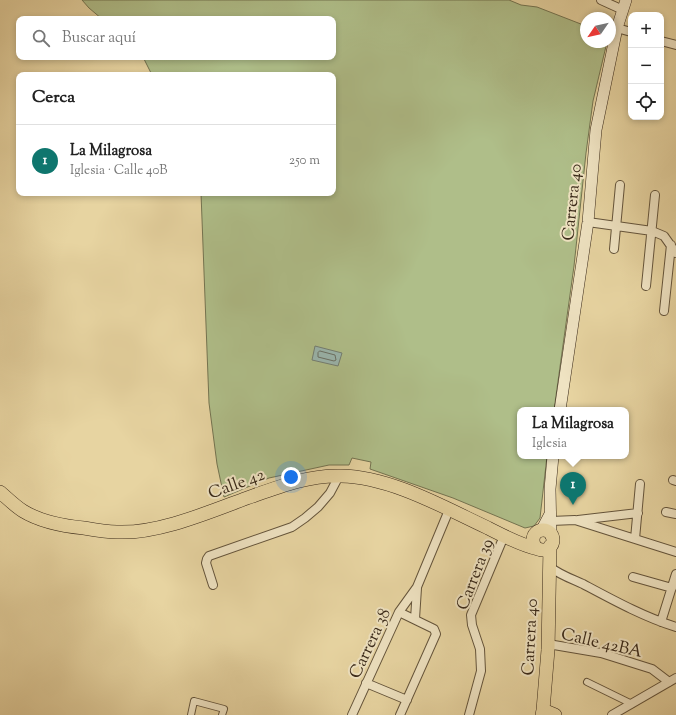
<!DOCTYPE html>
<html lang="es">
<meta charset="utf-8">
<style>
body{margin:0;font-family:"Sorts Mill Goudy",serif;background:#f6f6f6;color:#222}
.controls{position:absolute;right:12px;top:12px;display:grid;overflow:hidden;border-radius:8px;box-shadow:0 2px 6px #0003}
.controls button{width:36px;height:36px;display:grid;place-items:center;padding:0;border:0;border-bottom:1px solid #e0e0e0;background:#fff;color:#222;font:20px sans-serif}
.compass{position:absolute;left:580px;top:12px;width:36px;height:36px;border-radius:50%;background:#fff;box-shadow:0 2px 6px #0003;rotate:236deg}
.you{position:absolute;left:291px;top:477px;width:14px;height:14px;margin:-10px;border:3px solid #fff;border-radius:50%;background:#1a73e8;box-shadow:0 0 0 6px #1a73e833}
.badge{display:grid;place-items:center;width:26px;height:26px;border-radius:50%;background:#0f766e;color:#fff;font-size:13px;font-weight:700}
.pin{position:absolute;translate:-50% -33px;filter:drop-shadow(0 1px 2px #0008)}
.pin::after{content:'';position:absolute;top:21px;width:14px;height:12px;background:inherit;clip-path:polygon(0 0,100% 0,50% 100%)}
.popup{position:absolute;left:517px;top:407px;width:112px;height:52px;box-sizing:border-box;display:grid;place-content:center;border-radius:8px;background:#fff;filter:drop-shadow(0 1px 3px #0005);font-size:13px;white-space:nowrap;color:#767676}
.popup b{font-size:15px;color:#222}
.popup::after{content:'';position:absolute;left:50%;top:100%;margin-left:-8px;border:8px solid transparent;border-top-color:#fff}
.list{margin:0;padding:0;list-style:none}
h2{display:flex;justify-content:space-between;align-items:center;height:52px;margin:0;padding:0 16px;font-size:17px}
h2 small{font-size:13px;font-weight:400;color:#767676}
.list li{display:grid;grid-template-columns:26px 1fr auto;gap:12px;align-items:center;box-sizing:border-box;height:72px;padding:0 16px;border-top:1px solid #e0e0e0}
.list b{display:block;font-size:15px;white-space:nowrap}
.list p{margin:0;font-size:13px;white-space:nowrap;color:#767676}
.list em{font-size:13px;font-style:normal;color:#767676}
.icon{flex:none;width:22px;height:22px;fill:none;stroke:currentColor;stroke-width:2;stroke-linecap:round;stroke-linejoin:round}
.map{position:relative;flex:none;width:676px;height:715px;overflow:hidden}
.search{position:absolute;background:#fff;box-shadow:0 2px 6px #0003;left:16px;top:16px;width:320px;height:44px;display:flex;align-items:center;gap:10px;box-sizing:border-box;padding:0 14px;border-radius:8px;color:#767676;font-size:15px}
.panel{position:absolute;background:#fff;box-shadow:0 2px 6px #0003;left:16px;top:72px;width:320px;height:124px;border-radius:8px}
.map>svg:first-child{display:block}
.green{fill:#afbe89;stroke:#747451}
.water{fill:#9ab6ae;stroke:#737e72}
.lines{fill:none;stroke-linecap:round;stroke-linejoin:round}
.shore{stroke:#6a7064;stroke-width:1}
.pedestrian-casing{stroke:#64543b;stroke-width:8}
.minor-casing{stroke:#64543b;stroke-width:10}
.secondary-casing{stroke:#392919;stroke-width:12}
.primary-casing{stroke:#392919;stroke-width:14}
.pedestrian{stroke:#efe3c2;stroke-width:6}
.minor{stroke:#efe3c2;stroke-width:8}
.secondary{stroke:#efe3c2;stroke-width:11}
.primary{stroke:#e7d4a1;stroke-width:13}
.labels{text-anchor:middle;stroke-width:4;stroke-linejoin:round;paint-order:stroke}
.street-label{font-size:17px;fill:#392919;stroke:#efe3c2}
</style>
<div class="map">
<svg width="676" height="715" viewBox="0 0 676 715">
<rect width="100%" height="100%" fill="#e7d4a1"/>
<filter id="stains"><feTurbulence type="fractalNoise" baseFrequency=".005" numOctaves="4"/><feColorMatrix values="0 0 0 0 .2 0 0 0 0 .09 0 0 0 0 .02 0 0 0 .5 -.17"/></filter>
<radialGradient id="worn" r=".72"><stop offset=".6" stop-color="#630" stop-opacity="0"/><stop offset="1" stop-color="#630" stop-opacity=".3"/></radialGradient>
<path class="green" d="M82 0H509L521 5 537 7 586 26V42H607L593 101 586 153 574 266 554 410H520V456H547L540 518 534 526 525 528 453 498 370 469 371 462 352 458 349 465H329L269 478 224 497 217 464 209 403 201 193H333V75H152L143 57H333V19H102L89 8Z"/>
<path class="water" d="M315 346 342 353 338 366 312 360Z"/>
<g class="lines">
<path class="shore" d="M320 351 335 355 336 360 334 361 318 357V353Z"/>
<defs>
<path id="pedestrian" d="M587 682 632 704
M191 715 194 701 224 709 222 715"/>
<path id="minor" d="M601 0 623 10
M617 28 631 32
M661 41 676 45
M588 222 652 231 664 236 676 253
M614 249 620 185
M646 286 655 195
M664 311 671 245
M673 480 676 481
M666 512 676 514
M578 520 638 513
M551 521 575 520 676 552
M635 539 640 484
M550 567C560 575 572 579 583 584 613 600 644 617 676 627
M633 577 672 588
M213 585 206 563 207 559 209 556 292 527 305 518 318 507 330 493 339 476
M399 612 434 629 436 634 400 715
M415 619 417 588
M661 622 676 574
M548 644 601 653 652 669 669 682
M366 683 407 700
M352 715 399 612 417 587 449 510
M469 715 481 671 480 649 472 625 471 615 504 536
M612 715 676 678"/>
<path id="secondary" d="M560 410 588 222 596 130 617 28 626 0
M541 531 550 514
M551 536 550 489 553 456"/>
<path id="primary" d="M0 492C7 498 15 506 23 511 41 522 63 526 84 528 95 530 106 532 117 532 158 534 209 512 247 498 278 487 308 475 341 476 391 477 443 507 488 528 504 536 520 545 538 549
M533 540a10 10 0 1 1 20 0a10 10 0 1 1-20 0Z
M543 710 555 715
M542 715 543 710 548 650 550 546"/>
</defs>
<use href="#pedestrian" class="pedestrian-casing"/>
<use href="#minor" class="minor-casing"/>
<use href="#secondary" class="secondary-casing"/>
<use href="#primary" class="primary-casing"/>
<use href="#pedestrian" class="pedestrian"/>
<use href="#minor" class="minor"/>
<use href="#secondary" class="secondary"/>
<use href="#primary" class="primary"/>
</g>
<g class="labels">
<g class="street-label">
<text transform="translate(571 202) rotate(-84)" y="6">Carrera 40</text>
<text transform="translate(236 483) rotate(-20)" y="6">Calle 42</text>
<text transform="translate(474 574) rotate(-69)" y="6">Carrera 39</text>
<text transform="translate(529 637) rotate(-87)" y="6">Carrera 40</text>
<text transform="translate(602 642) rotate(13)" y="6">Calle 42BA</text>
<text transform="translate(369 643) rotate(-65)" y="6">Carrera 38</text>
</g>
</g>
<rect width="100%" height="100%" filter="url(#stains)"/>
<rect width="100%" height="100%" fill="url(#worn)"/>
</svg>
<div class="controls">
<button>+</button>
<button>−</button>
<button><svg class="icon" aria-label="locate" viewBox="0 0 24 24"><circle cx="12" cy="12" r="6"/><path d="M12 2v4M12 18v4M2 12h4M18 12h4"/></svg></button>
</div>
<svg class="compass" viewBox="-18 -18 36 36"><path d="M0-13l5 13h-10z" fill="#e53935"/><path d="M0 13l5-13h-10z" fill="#767676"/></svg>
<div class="you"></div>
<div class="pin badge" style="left:573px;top:505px">1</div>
<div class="popup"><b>La Milagrosa</b>Iglesia</div>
<div class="search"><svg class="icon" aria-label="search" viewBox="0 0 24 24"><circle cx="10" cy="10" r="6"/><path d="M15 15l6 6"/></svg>Buscar aquí</div>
<section class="panel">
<h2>Cerca<small></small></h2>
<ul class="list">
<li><span class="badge">1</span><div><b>La Milagrosa</b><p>Iglesia · Calle 40B</p></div><em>250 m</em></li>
</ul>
</section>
</div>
